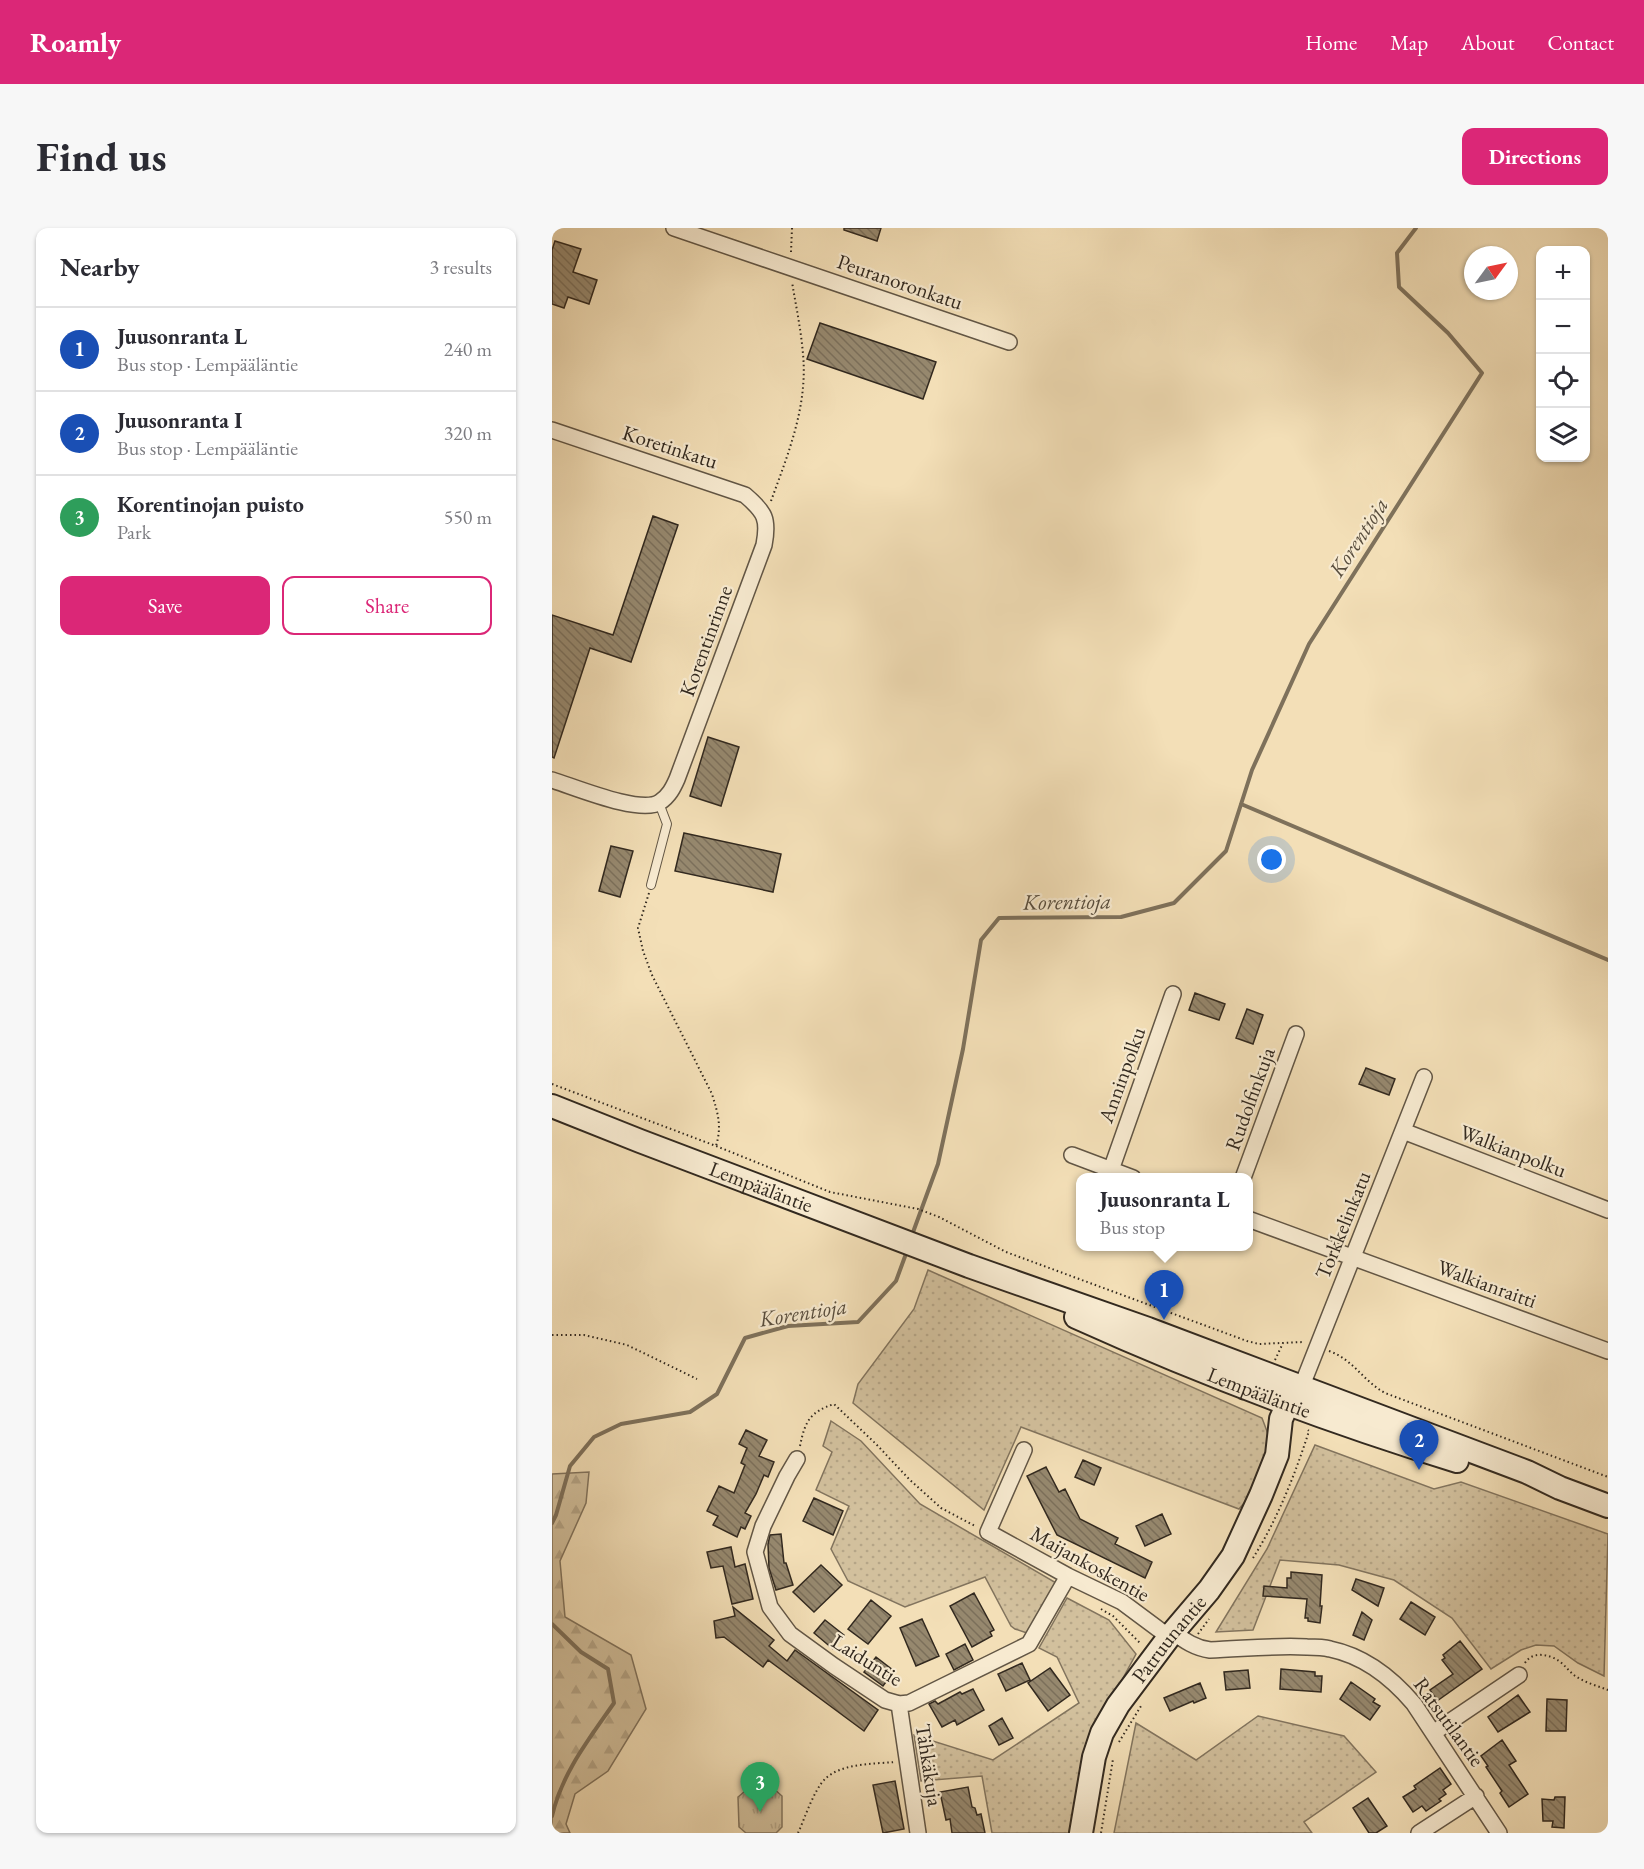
<!DOCTYPE html>
<meta charset="utf-8">
<style>
body{margin:0;font-family:"EB Garamond",serif;background:#f7f7f7;color:#2b2b33}
.controls{position:absolute;right:18px;top:18px;display:grid;overflow:hidden;border-radius:12px;box-shadow:0 2px 4px #0004}
.controls button{width:54px;height:54px;display:grid;place-items:center;padding:0;border:0;border-bottom:2px solid #e1e1e2;background:#fff;color:#2b2b33;font:30px sans-serif}
.compass{position:absolute;left:912px;top:18px;width:54px;height:54px;border-radius:50%;background:#fff;box-shadow:0 2px 4px #0004;rotate:57deg}
.you{position:absolute;left:720px;top:632px;width:21px;height:21px;margin:-15px;border:4px solid #fff;border-radius:50%;background:#1a73e8;box-shadow:0 0 0 9px #1a73e833}
.badge{display:grid;place-items:center;width:39px;height:39px;border-radius:50%;background:#db2777;color:#fff;font-size:20px;font-weight:700}
.pin{position:absolute;translate:-50% -50px;filter:drop-shadow(0 2px 3px #0008)}
.pin::after{content:'';position:absolute;top:32px;width:21px;height:18px;background:inherit;clip-path:polygon(0 0,100% 0,50% 100%)}
.popup{position:absolute;left:524px;top:945px;width:177px;height:78px;box-sizing:border-box;display:grid;place-content:center;border-radius:12px;background:#fff;filter:drop-shadow(0 2px 4px #0005);font-size:20px;white-space:nowrap;color:#7c7c81}
.popup b{font-size:22px;color:#2b2b33}
.popup::after{content:'';position:absolute;left:50%;top:100%;margin-left:-12px;border:12px solid transparent;border-top-color:#fff}
.list{margin:0;padding:0;list-style:none}
h2{display:flex;justify-content:space-between;align-items:center;height:78px;margin:0;padding:0 24px;font-size:26px}
h2 small{font-size:20px;font-weight:400;color:#7c7c81}
.list li{display:grid;grid-template-columns:39px 1fr auto;gap:18px;align-items:center;box-sizing:border-box;height:84px;padding:0 24px;border-top:2px solid #e1e1e2}
.list b{display:block;font-size:22px;white-space:nowrap}
.list p{margin:0;font-size:20px;white-space:nowrap;color:#7c7c81}
.list em{font-size:20px;font-style:normal;color:#7c7c81}
.actions{display:flex;gap:12px;padding:18px 24px}
.actions a{flex:1;padding:14px 0;border:2px solid #db2777;border-radius:12px;text-align:center;font-size:21px;color:#db2777}
.actions .main{background:#db2777;color:#fff}
.icon{flex:none;width:33px;height:33px;fill:none;stroke:currentColor;stroke-width:2;stroke-linecap:round;stroke-linejoin:round}
.map{position:relative;flex:none;width:1056px;height:1605px;overflow:hidden;border-radius:12px}
header{display:flex;align-items:center;gap:36px;box-sizing:border-box;height:84px;padding:0 30px;background:#db2777;color:#fff}
header strong{font-size:28px}
nav{display:flex;gap:33px;margin-inline-start:auto;font-size:21px}
.intro{display:flex;align-items:center;justify-content:space-between;box-sizing:border-box;height:144px;padding:0 36px}
h1{margin:0;font-size:42px}
.button{padding:15px 27px;border-radius:12px;background:#db2777;color:#fff;font-size:21px;font-weight:700}
main{display:flex;gap:36px;padding:0 36px}
aside{flex:1;background:#fff;border-radius:12px;box-shadow:0 2px 4px #0004}
.map>svg:first-child{display:block}
.grass{fill:url(#grass-dots);stroke:#82745e;stroke-width:1.5}
.forest{fill:url(#forest-firs);stroke:#82745e;stroke-width:1.5}
.park{fill:url(#park-tufts);stroke:#82745e;stroke-width:1.5}
.lines{fill:none;stroke-linecap:round;stroke-linejoin:round}
.stream{stroke:#7e715b;stroke-width:4}
.building{fill:url(#building-back-hatch);stroke:#32291f;stroke-width:1.5}
.lane-casing{stroke:#625645;stroke-width:10}
.street-casing{stroke:#625645;stroke-width:18}
.secondary-casing{stroke:#32291f;stroke-width:26}
.path{stroke:#32291f;stroke-width:2;stroke-dasharray:1.5 3;stroke-linecap:butt}
.lane{stroke:#f7ead0;stroke-width:8}
.street{stroke:#f7ead0;stroke-width:15}
.secondary{stroke:#f7ead0;stroke-width:22}
.labels{text-anchor:middle;stroke-width:4.5;stroke-linejoin:round;paint-order:stroke}
.street-label{font-size:21px;fill:#32291f;stroke:#f7ead0}
.water-label{font-size:22px;font-style:italic;fill:#584d3d;stroke:#f7ead0}
</style>
<header>
<strong>Roamly</strong>
<nav><a>Home</a><a>Map</a><a>About</a><a>Contact</a></nav>
</header>
<div class="intro"><h1>Find us</h1><a class="button">Directions</a></div>
<main>
<aside>
<h2>Nearby<small>3 results</small></h2>
<ul class="list">
<li><span class="badge" style="background:#1a4fb4">1</span><div><b>Juusonranta L</b><p>Bus stop · Lempääläntie</p></div><em>240 m</em></li>
<li><span class="badge" style="background:#1a4fb4">2</span><div><b>Juusonranta I</b><p>Bus stop · Lempääläntie</p></div><em>320 m</em></li>
<li><span class="badge" style="background:#2e9e5b">3</span><div><b>Korentinojan puisto</b><p>Park</p></div><em>550 m</em></li>
</ul>
<div class="actions"><a class="main">Save</a><a>Share</a></div>
</aside>
<div class="map">
<svg width="1056" height="1605" viewBox="0 0 1056 1605">
<defs>
<pattern id="grass-dots" width="8" height="8" patternUnits="userSpaceOnUse" patternTransform="scale(1.5)"><rect width="8" height="8" fill="#d2c09d"/><path d="M2 2h.1M6 6h.1" fill="none" stroke="#b5a587" stroke-width="1.8" stroke-linecap="round"/></pattern>
<pattern id="forest-firs" width="22" height="20" patternUnits="userSpaceOnUse" patternTransform="scale(1.5)"><rect width="22" height="20" fill="#d2c09d"/><path d="M5 1l3.5 6h-7zM16 11l3.5 6h-7z" fill="#b5a587"/></pattern>
<pattern id="park-tufts" width="24" height="20" patternUnits="userSpaceOnUse" patternTransform="scale(1.5)"><rect width="24" height="20" fill="#d2c09d"/><path d="M3 7l-1-3M5 7V3M7 7l1-3M15 17l-1-3M17 17v-4M19 17l1-3" fill="none" stroke="#b5a587"/></pattern>
<pattern id="building-back-hatch" width="6" height="6" patternUnits="userSpaceOnUse" patternTransform="scale(1.5)"><rect width="6" height="6" fill="#96886e"/><path d="M-1 5l2 2M0 0l6 6M5-1l2 2" fill="none" stroke="#7b6f5a"/></pattern>
</defs>
<rect width="100%" height="100%" fill="#f3dfb7"/>
<filter id="stains"><feTurbulence type="fractalNoise" baseFrequency=".00333" numOctaves="4"/><feColorMatrix values="0 0 0 0 .2 0 0 0 0 .09 0 0 0 0 .02 0 0 0 .5 -.17"/></filter>
<radialGradient id="worn" r=".72"><stop offset=".6" stop-color="#630" stop-opacity="0"/><stop offset="1" stop-color="#630" stop-opacity=".3"/></radialGradient>
<path class="grass" d="M376 1042 710 1190 719 1214 703 1262 687 1281 469 1199 432 1282 301 1175 306 1156 362 1081Z
M279 1193 309 1213 368 1276 506 1356 478 1406 463 1401 459 1398 433 1349 353 1379 296 1353 279 1321 297 1278 264 1262 280 1224 271 1218Z
M763 1217 882 1261 909 1254 1056 1306 1052 1448 1026 1435 1002 1418 984 1417 969 1422 939 1441 900 1390 842 1352 787 1337 728 1332 701 1402 664 1404 715 1321Z
M515 1370 557 1392 584 1426 538 1511 517 1605H440L430 1548 369 1553 362 1507 441 1532 527 1475 505 1429 487 1420Z
M706 1488 792 1508 824 1544 752 1594 760 1605H562L584 1495 644 1532Z"/>
<path class="forest" d="M37 1244 34 1275 8 1333 13 1389 79 1427 94 1481 56 1543 23 1566 14 1596 18 1605H0V1246Z"/>
<path class="park" d="M198 1559 222 1561 230 1568V1599L224 1605H194L187 1599 186 1569Z"/>
<g class="lines">
<path class="stream" d="M689 576 1056 732
M360 1007 386 936 411 821 429 712 447 690 569 689 622 675 674 623 700 542 757 416 930 145 896 105 847 59 845 25 864 0
M0 1295 4 1287 18 1238 42 1209 69 1196 138 1184 165 1166 193 1110 236 1098 306 1094 344 1053 355 1023
M0 1396 29 1424 56 1441 62 1475C37 1511 10 1545 0 1588"/>
</g>
<path class="building" d="M292 0H329L325 13 292 2Z
M3 13 29 21 21 44 45 52 37 76 16 69 12 80 0 76V22Z
M268 95 384 134 371 171 255 131Z
M101 288 126 297 79 434 38 420 2 530 0 529V387L61 407Z
M156 509 187 519 169 578 138 568Z
M132 605 229 626 221 664 123 643Z
M59 618 81 623 68 669 47 663Z
M643 765 673 776 667 792 637 782Z
M695 781 711 787 701 816 684 810Z
M814 840 843 851 837 867 807 856Z
M194 1202 215 1212 207 1228 222 1234 216 1249 212 1247 204 1266 193 1285 199 1288 193 1301 189 1299 185 1309 161 1297 166 1288 155 1283 167 1258 182 1265 193 1237 189 1235 195 1220 187 1216Z
M531 1232 549 1240 542 1257 523 1249Z
M494 1239 507 1264 513 1261 528 1291 566 1310 563 1316 600 1334 593 1350 505 1307 475 1248Z
M262 1270 291 1283 281 1307 251 1293Z
M610 1286 619 1306 593 1318 584 1298Z
M229 1306 232 1335H234L241 1357 224 1362 217 1340 216 1316 218 1307Z
M179 1319 183 1339 193 1336 201 1371 180 1376 171 1338 159 1340 155 1324Z
M269 1337 290 1357 262 1384 241 1364Z
M739 1344 770 1347 768 1378H770L768 1395 756 1393V1390H753L755 1371 711 1368 712 1358 735 1360V1350H739Z
M804 1351 832 1360 826 1378 800 1362Z
M422 1365 442 1402 438 1404 440 1408 420 1419 398 1378Z
M319 1372 339 1388 316 1416 296 1401Z
M859 1374 883 1389 873 1407 848 1391Z
M181 1379 222 1412 217 1418 235 1433 243 1422 326 1482 312 1503 216 1432 211 1439 172 1409 164 1410 162 1393 183 1388Z
M810 1384 820 1392 812 1412 801 1407Z
M370 1391 387 1428 364 1438 348 1400Z
M273 1392 292 1407 281 1421 262 1405Z
M908 1413 930 1441 885 1473 878 1462 901 1446 890 1432 893 1430 891 1427Z
M413 1416 421 1432 402 1442 394 1426Z
M324 1429 342 1443 331 1458 312 1444Z
M470 1435 478 1452 454 1463 446 1446Z
M498 1440 518 1467 496 1483 476 1455Z
M729 1441 763 1444V1448H770L769 1464 728 1461Z
M696 1442 698 1460 674 1462 672 1444Z
M799 1454 823 1471 821 1474 828 1478 818 1492 788 1471Z
M648 1455 654 1470 642 1475 641 1473 618 1483 612 1470Z
M421 1461 432 1482 405 1497 403 1492 390 1499 377 1476 383 1473 386 1476 408 1464 410 1466Z
M966 1467 978 1484 946 1504 936 1489Z
M995 1471 1015 1472 1014 1503H994Z
M450 1490 461 1510 447 1517 437 1498Z
M950 1512 964 1533 957 1537 976 1566 957 1579 948 1565 950 1563 934 1539 936 1538 929 1528Z
M888 1540 899 1556 891 1562 894 1566 887 1571 889 1573 874 1583 870 1578 861 1584 851 1569 864 1561 862 1558Z
M343 1553 352 1601 331 1605 321 1557Z
M416 1559 420 1579 423 1580 425 1587 429 1586 433 1605H400L398 1591 394 1592 388 1564Z
M1003 1569H1013L1012 1600 1000 1599 1001 1593H991L990 1571 1002 1572Z
M816 1570 835 1598 824 1605H817L801 1580Z"/>
<g class="lines">
<defs>
<path id="lane" d="M99 657 115 596 107 575"/>
<path id="street" d="M122 0 457 114
M0 202 193 267C213 284 217 291 212 317L125 551C121 560 117 568 108 574 89 587 23 559 0 552
M851 903 1056 982
M520 927 581 950
M559 942 621 766
M691 950 744 806
M696 991 1056 1123
M749 1160 872 849
M472 1222 436 1304 516 1348 570 1374 617 1409
M245 1231 235 1248 211 1298 203 1324 218 1379 238 1406 282 1438 333 1472 347 1476 357 1475 477 1416 516 1348
M621 1404C633 1413 643 1420 658 1422 690 1421 723 1417 755 1419 763 1419 771 1419 778 1421 812 1428 840 1450 862 1476L947 1605
M347 1476 366 1605
M881 1505 967 1447
M867 1605 924 1568"/>
<g id="secondary">
<path id="s1" d="M0 878 88 913 417 1038 596 1101 975 1244 1008 1260 1056 1278"/>
<path id="s2" d="M524 1089C648 1145 775 1193 905 1233"/>
<path id="s3" d="M529 1605 542 1529 550 1505 566 1477 617 1409 657 1362 681 1328 709 1267 725 1227 729 1191 736 1175 746 1163"/>
</g>
</defs>
<use href="#lane" class="lane-casing"/>
<use href="#street" class="street-casing"/>
<use href="#secondary" class="secondary-casing"/>
<path class="path" d="M239 24 240 0
M219 273C236 226 256 178 251 126 249 102 244 78 240 54
M97 665 86 700 91 723 100 747 160 866C166 886 170 898 164 918
M0 856 164 918 278 964 366 981 387 989 454 1024 695 1113 707 1116 752 1114
M0 1107H32L75 1117 145 1151
M777 1123C802 1132 810 1152 833 1165L1056 1249
M723 1132 731 1115
M248 1218C253 1193 258 1184 282 1176L324 1216 357 1251 389 1280 423 1298
M701 1330C725 1292 743 1247 757 1203L756 1202
M549 1381 561 1388 589 1416
M646 1406 657 1391
M973 1435C980 1423 997 1426 1007 1433 1014 1438 1018 1445 1025 1449 1034 1455 1046 1458 1056 1462
M567 1514 589 1478
M246 1605C253 1590 262 1561 274 1550 291 1535 322 1536 343 1534
M549 1605 561 1531"/>
<use href="#lane" class="lane"/>
<use href="#street" class="street"/>
<use href="#secondary" class="secondary"/>
</g>
<g class="labels">
<g class="street-label">
<text transform="translate(348 54) rotate(19)" y="7">Peuranoronkatu</text>
<text transform="translate(118 219) rotate(18)" y="7">Koretinkatu</text>
<text transform="translate(154 413) rotate(-70)" y="7">Korentinrinne</text>
<text transform="translate(570 847) rotate(-70)" y="7">Anninpolku</text>
<text transform="translate(698 871) rotate(-70)" y="7">Rudolfinkuja</text>
<text transform="translate(961 923) rotate(21)" y="7">Walkianpolku</text>
<text dy="7" stroke="none"><textPath href="#s1" startOffset="224">Lempääläntie</textPath></text>
<text transform="translate(791 997) rotate(-68)" y="7">Torkkelinkatu</text>
<text transform="translate(935 1056) rotate(20)" y="7">Walkianraitti</text>
<text dy="7" stroke="none"><textPath href="#s2" startOffset="198">Lempääläntie</textPath></text>
<text transform="translate(538 1336) rotate(29)" y="7">Maijankoskentie</text>
<text dy="7" stroke="none"><textPath href="#s3" startOffset="218">Patruunantie</textPath></text>
<text transform="translate(315 1432) rotate(32)" y="7">Laiduntie</text>
<text transform="translate(897 1494) rotate(54)" y="7">Ratsutilantie</text>
<text transform="translate(377 1537) rotate(81)" y="7">Tähkäkuja</text>
</g>
<g class="water-label">
<text transform="translate(806 309) rotate(-57)" y="8">Korentioja</text>
<text transform="translate(515 673) rotate(-1)" y="8">Korentioja</text>
<text transform="translate(251 1084) rotate(-9)" y="8">Korentioja</text>
</g>
</g>
<rect width="100%" height="100%" filter="url(#stains)"/>
<rect width="100%" height="100%" fill="url(#worn)"/>
</svg>
<div class="controls">
<button>+</button>
<button>−</button>
<button><svg class="icon" aria-label="locate" viewBox="0 0 24 24"><circle cx="12" cy="12" r="6"/><path d="M12 2v4M12 18v4M2 12h4M18 12h4"/></svg></button>
<button><svg class="icon" aria-label="layers" viewBox="0 0 24 24"><path d="M12 4l9 5-9 5-9-5zM3 14l9 5 9-5"/></svg></button>
</div>
<svg class="compass" viewBox="-18 -18 36 36"><path d="M0-13l5 13h-10z" fill="#e53935"/><path d="M0 13l5-13h-10z" fill="#7c7c81"/></svg>
<div class="you"></div>
<div class="pin badge" style="left:612px;top:1092px;background:#1a4fb4">1</div>
<div class="popup"><b>Juusonranta L</b>Bus stop</div>
<div class="pin badge" style="left:867px;top:1242px;background:#1a4fb4">2</div>
<div class="pin badge" style="left:208px;top:1584px;background:#2e9e5b">3</div>
</div>
</main>
